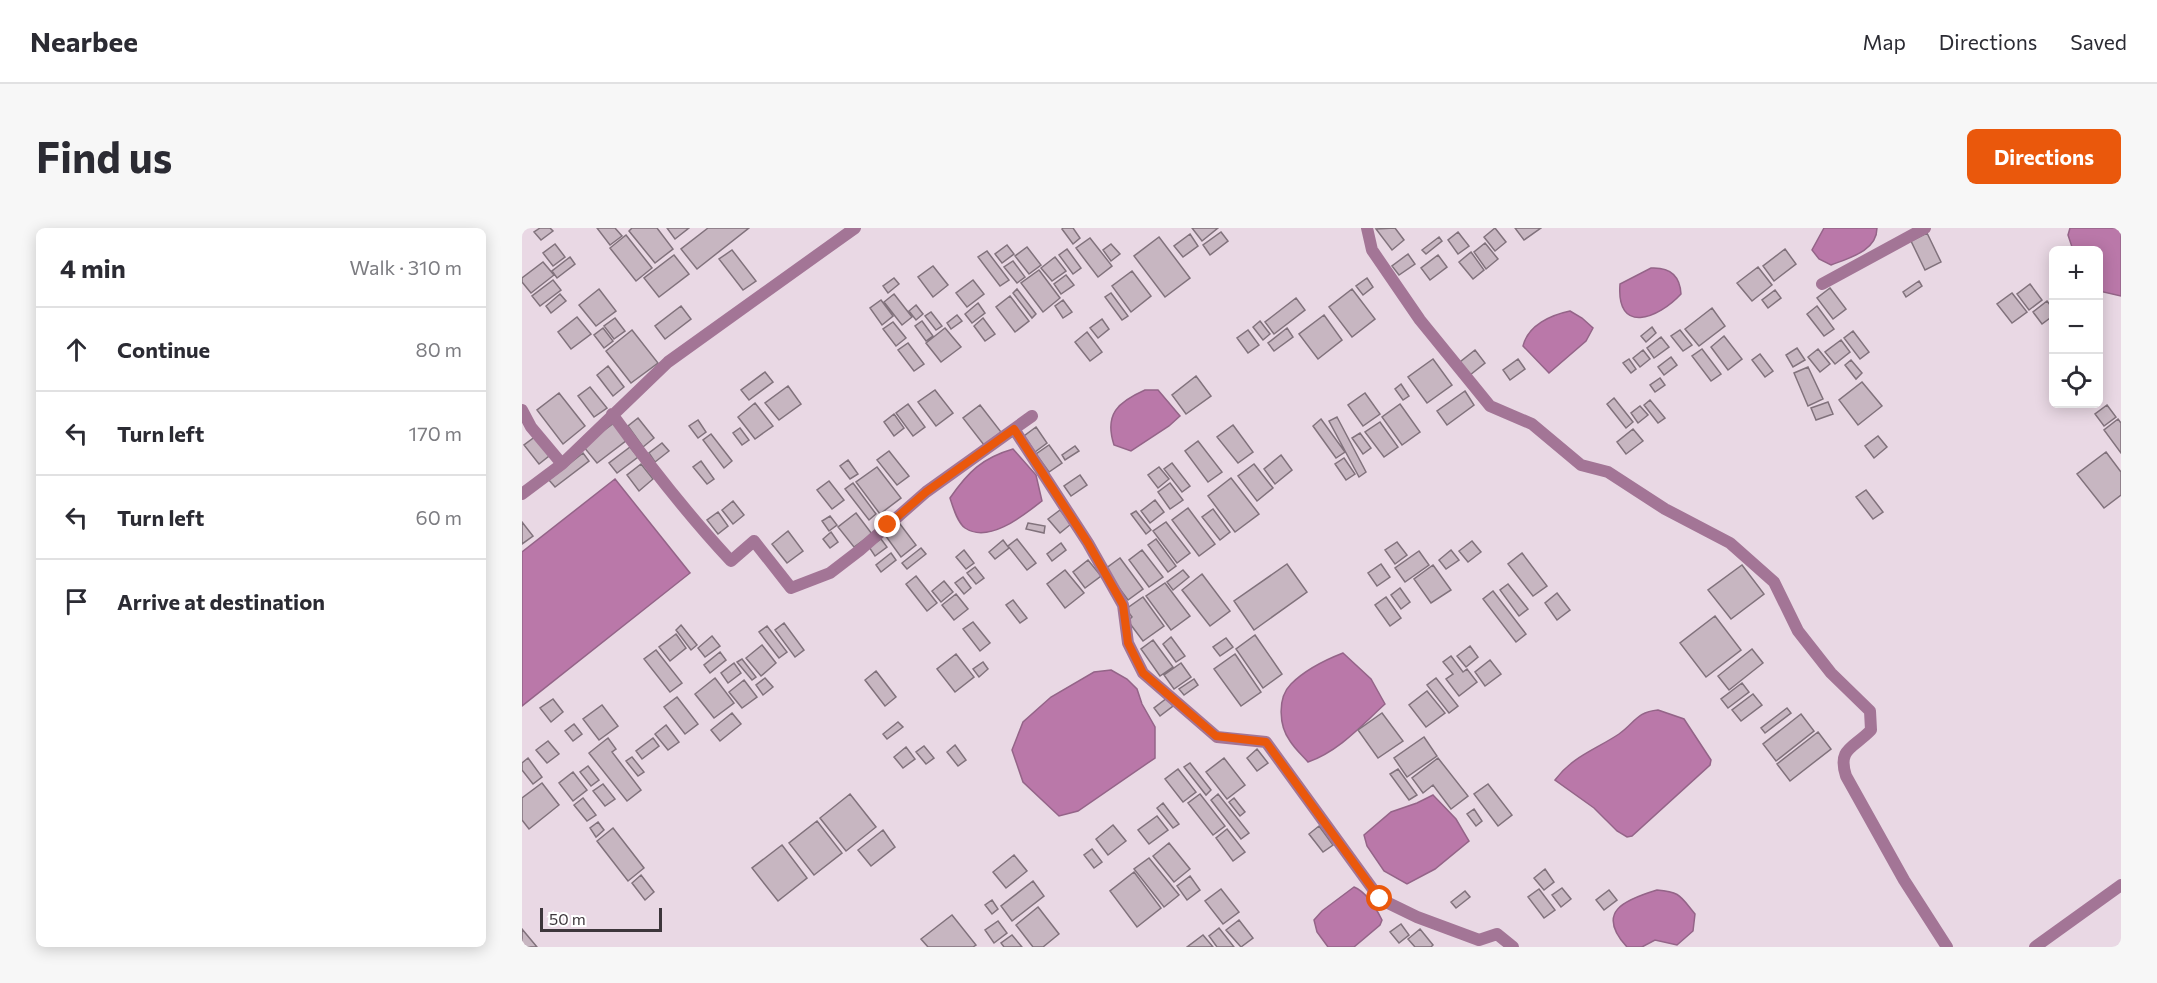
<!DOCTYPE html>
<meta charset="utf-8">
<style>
body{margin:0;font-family:Commissioner,sans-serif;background:#f7f7f7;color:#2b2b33}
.controls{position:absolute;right:18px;top:18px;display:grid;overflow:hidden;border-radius:9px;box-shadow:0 3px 15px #0003}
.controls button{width:54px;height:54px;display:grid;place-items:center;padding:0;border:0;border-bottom:2px solid #e1e1e2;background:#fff;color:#2b2b33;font:30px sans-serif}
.scale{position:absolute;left:18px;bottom:15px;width:122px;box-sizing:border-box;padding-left:6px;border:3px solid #3d363b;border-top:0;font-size:16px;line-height:21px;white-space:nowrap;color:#3d363b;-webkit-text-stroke:4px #fff;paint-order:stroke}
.stop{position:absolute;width:18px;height:18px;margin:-14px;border:4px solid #ea580c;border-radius:50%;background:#fff}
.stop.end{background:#ea580c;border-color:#fff;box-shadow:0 2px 6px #0008}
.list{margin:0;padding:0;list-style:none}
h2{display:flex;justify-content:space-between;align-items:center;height:78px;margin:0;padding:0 24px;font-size:26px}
h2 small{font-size:20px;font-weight:400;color:#7c7c81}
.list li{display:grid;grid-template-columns:39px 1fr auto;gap:18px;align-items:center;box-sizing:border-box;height:84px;padding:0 24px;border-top:2px solid #e1e1e2}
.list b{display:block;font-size:22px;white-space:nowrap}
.list em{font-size:20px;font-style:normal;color:#7c7c81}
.icon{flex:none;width:33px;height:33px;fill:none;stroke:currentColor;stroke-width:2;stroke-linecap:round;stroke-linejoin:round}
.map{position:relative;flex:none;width:1599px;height:719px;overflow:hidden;border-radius:9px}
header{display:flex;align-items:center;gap:36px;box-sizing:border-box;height:84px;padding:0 30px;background:#fff;border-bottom:2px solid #e1e1e2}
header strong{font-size:28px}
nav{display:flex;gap:33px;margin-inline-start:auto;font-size:21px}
.intro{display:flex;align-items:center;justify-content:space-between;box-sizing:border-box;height:144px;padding:0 36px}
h1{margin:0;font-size:42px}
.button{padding:15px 27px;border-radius:9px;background:#ea580c;color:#fff;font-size:21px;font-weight:700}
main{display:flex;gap:36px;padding:0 36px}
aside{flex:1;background:#fff;border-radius:9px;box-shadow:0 3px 15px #0003}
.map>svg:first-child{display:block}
.water{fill:#ba78a9;stroke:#946488;stroke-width:1.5}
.building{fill:#c7b6c1;stroke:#81727c;stroke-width:1.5}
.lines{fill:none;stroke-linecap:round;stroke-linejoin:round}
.minor{stroke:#a37596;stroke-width:12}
.route{stroke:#ea580c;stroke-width:8}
</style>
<header>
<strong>Nearbee</strong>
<nav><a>Map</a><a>Directions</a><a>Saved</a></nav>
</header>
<div class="intro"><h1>Find us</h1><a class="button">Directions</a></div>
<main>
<aside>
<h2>4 min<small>Walk · 310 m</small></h2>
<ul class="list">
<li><svg class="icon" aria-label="ahead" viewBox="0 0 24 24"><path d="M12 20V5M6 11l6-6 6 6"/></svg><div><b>Continue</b></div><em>80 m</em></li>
<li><svg class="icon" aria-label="left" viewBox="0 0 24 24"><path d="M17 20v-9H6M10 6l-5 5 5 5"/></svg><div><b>Turn left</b></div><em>170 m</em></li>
<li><svg class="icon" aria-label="left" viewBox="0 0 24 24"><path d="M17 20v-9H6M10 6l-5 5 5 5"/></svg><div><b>Turn left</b></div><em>60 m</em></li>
<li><svg class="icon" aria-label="arrive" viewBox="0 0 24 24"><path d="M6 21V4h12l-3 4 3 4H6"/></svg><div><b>Arrive at destination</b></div></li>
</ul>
</aside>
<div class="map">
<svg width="1599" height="719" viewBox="0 0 1599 719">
<rect width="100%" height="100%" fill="#e9d8e4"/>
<path class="water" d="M1302 0H1355C1355 23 1327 30 1309 37L1297 31 1290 22Z
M1548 0H1599V68L1577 63 1576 22H1551L1546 7Z
M1129 40C1148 39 1158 48 1159 66 1136 91 1094 107 1098 56Z
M1048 83 1060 90 1071 100 1064 113 1027 145 1001 118C1006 97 1029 87 1048 83Z
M623 162H636L658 188 647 198 609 223 592 217C582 186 596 174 623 162Z
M491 221 514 247 520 273C502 287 467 316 443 300 435 294 431 279 428 270 446 244 460 230 491 221Z
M93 251 168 345 0 478V324Z
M821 425 849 451 863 476C839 498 817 523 786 534 780 527 773 521 768 513 757 498 755 470 769 456 782 443 803 432 821 425Z
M589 442 605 451 615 461 620 476 633 499V530L556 583 537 588 501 554 490 522 501 494 529 469 572 444Z
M1136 482 1162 491 1189 532 1188 537 1110 608 1105 609 1095 603 1072 580 1033 552C1051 528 1073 522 1097 506 1113 495 1114 484 1136 482Z
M911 567 934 591 947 613 913 641 885 656 862 643 845 618 842 607 869 584 895 575Z
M832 659C844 664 854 680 860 692L858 697 832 719H806L795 704 792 692 800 683Z
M1135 662C1159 664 1158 668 1173 686L1171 703 1155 717 1133 712 1120 719H1105C1073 684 1102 672 1135 662Z"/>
<path class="building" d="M18 0H28L31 3 19 12 12 4Z
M75 0H93L100 8 88 17Z
M110 0H135L151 21 133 35 107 3Z
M145 0H167L153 11Z
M186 0H227L175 41 159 21Z
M541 0H551L558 10 551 16 540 1Z
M670 0H696L680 13Z
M873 0 882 12 870 22 854 1Z
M973 0 984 14 973 23 962 9Z
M993 0H1019L1002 12Z
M699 4 706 13 688 27 681 17Z
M936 4 947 18 936 26 926 12Z
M1405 5 1419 34 1403 42 1389 13Z
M668 6 676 18 661 29 652 18Z
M104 7 130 40 114 53 88 20Z
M637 9 668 50 643 69 612 28Z
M917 9 920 13 904 26 900 22Z
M568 10 590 38 576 49 554 20Z
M963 15 976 31 964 41 952 24Z
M33 16 43 29 31 38 21 25Z
M589 16 598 26 589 33 581 22Z
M485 17 492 26 480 35 473 26Z
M505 19 519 37 507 46 493 28Z
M545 21 559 40 551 46 537 27Z
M1263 21 1274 36 1252 53 1241 38Z
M210 22 234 53 221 62 197 31Z
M465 23 487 52 478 58 456 29Z
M949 24 962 42 951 51 937 34Z
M886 26 893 36 877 47 870 38Z
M152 27 167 46 137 69 122 50Z
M916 27 925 39 908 52 899 40Z
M48 29 53 36 35 50 30 43Z
M533 29 544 43 530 53 519 40Z
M491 33 503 49 495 55 482 39Z
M21 34 32 47 9 65 0 54V50Z
M411 38 426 57 411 69 396 49Z
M1236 39 1250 57 1230 73 1215 55Z
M517 42 538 70 521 84 499 55Z
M610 43 629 68 609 84 590 58Z
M544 47 552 57 539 66 532 56Z
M372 50 377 56 366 65 361 58Z
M845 50 851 59 841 67 834 58Z
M31 52 39 62 18 78 10 68Z
M451 52 462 66 445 79 434 65Z
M1397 53 1400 58 1384 69 1381 64Z
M1508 56 1520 72 1507 82 1495 66Z
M1308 60 1324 81 1311 91 1295 70Z
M77 61 94 83 74 98 57 77Z
M495 61 514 86 510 90 491 65Z
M830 61 853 91 830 109 807 79Z
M1253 62 1259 70 1246 80 1240 72Z
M589 65 606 88 600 92 583 69Z
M1490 65 1505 84 1490 95 1475 76Z
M38 66 44 73 29 85 24 78Z
M372 66 390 89 380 97 362 74Z
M488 68 507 93 493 104 474 79Z
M774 70 783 82 752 106 743 94Z
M359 72 371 88 360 97 348 80Z
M541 72 550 84 541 90 533 78Z
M1525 73 1532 82V87L1520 96 1511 84Z
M456 75 463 85 450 95 443 86Z
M394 77 401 86 394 92 387 83Z
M159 78 169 91 143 111 133 98Z
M1295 78 1312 101 1302 108 1285 86Z
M1190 80 1203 98 1177 118 1163 101Z
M409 84 420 98 414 102 403 88Z
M435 87 440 93 429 101 425 95Z
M802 87 820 112 796 131 777 106Z
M55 89 69 106 49 121 36 104Z
M93 90 103 103 92 111 82 98Z
M461 90 473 106 463 113 452 98Z
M580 91 587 101 576 110 568 100Z
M400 93 411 108 404 113 393 98Z
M738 93 748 106 741 112 731 99Z
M371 94 384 110 374 118 361 101Z
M1130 99 1134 105 1124 114 1119 108Z
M81 100 91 113 82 120 72 107Z
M423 100 439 119 419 134 404 115Z
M765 100 771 109 752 123 746 115Z
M110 102 136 135 109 155 84 123Z
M726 102 737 117 726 125 715 110Z
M1158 102 1170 117 1161 123 1149 108Z
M1331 103 1347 124 1338 131 1322 110Z
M565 104 580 124 568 133 553 114Z
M1202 108 1220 131 1206 142 1189 119Z
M1139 109 1147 119 1132 130 1125 120Z
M1319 112 1328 124 1313 136 1303 124Z
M386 115 402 136 392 143 376 122Z
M1275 120 1283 132 1271 139 1264 127Z
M1180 121 1199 146 1189 153 1170 128Z
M1296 121 1308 136 1298 144 1286 129Z
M953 122 963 135 948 147 938 134Z
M1121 122 1128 131 1118 139 1111 130Z
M1238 126 1251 143 1243 149 1230 132Z
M1149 129 1155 137 1142 147 1136 139Z
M911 131 930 157 905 175 886 149Z
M996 131 1003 141 988 152 981 142Z
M1107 131 1114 141 1109 145 1101 135Z
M1329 132 1340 145 1334 151 1323 137Z
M86 138 102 159 91 168 75 147Z
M1286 139 1301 171 1286 178 1272 145Z
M243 144 251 154 227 172 219 162Z
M674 148 689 168 664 186 650 167Z
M1138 150 1143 157 1133 164 1128 157Z
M1340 154 1360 178 1336 197 1317 172Z
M879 156 887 168 881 172 873 161Z
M266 158 279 176 257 192 243 175Z
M68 159 85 180 72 189 56 168Z
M413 162 431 185 414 198 396 174Z
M943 163 952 177 925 197 915 183Z
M37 165 63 198 41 216 15 182Z
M843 165 858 186 841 198 826 177Z
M1092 170 1111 194 1104 200 1085 176Z
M1128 172 1143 190 1136 195 1122 177Z
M1306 174 1311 186 1294 192 1289 180Z
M233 175 251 198 233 211 216 189Z
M386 176 403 199 391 208 374 185Z
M878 176 898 204 880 217 860 189Z
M458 177 479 204 462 217 441 190Z
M1585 177 1594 189 1582 198 1573 186Z
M1118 178 1126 187 1116 195 1109 185Z
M372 186 382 200 372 208 362 194Z
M815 189 844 244 837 249 807 193Z
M116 190 132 210 121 219 106 198Z
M799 191 823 224 814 230 791 198Z
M1596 191 1599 195V225L1582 202Z
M176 192 184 204 176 210 167 198Z
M858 194 876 219 862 229 843 204Z
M92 195 105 212 75 235 61 218Z
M711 197 731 224 716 235 695 209Z
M514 199 525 215 513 224 502 208Z
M218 200 227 212 220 217 211 205Z
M1111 201 1121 213 1104 226 1095 214Z
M18 205 32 224 17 236 2 217Z
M838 205 849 220 841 226 830 210Z
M189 206 210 233 202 240 181 212Z
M1356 208 1365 219 1352 230 1343 218Z
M676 213 700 244 686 254 663 223Z
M140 215 147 223 133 234 127 225Z
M527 217 540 235 527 244 514 226Z
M553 218 557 223 543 232 540 227Z
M108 219 116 229 95 245 87 235Z
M367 223 387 248 375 257 355 232Z
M1584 224 1599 244V267L1582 280 1555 246Z
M61 225 67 233 33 259 27 252Z
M759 227 770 242 753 256 742 241Z
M822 230 833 246 824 252 813 236Z
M326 232 336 246 328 251 318 238Z
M179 233 192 251 185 256 171 239Z
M650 235 668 258 660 264 642 241Z
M119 236 131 251 117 263 105 247Z
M732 236 751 260 735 273 716 248Z
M355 239 379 270 358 286 334 254Z
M637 239 647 251 636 260 626 247Z
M558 247 565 257 549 268 542 258Z
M709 250 737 286 713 304 686 268Z
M307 253 322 272 310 281 295 262Z
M331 255 354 286 347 292 323 261Z
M648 255 661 272 648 281 636 264Z
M1344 262 1361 284 1351 291 1334 269Z
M633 272 642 284 628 295 619 283Z
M211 273 222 287 211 296 200 282Z
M666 280 693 316 677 328 650 292Z
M691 281 708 304 698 312 680 289Z
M538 282 549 296 538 305 526 291Z
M614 283 629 302 624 306 609 286Z
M196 284 206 298 196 306 185 292Z
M334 285 350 306 332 319 316 299Z
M308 288 315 297 307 303 300 293Z
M0 294 11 308 0 316Z
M644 294 668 325 655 335 631 303Z
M506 295 523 298 522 305 504 301Z
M378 296 394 317 379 329 363 307Z
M266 303 281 323 265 335 250 316Z
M309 304 316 314 308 320 301 311Z
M359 311 365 319 353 328 347 319Z
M495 311 514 335 505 342 486 318Z
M634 311 654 338 646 344 626 317Z
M481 312 487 320 473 331 467 324Z
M950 313 959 324 946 334 937 323Z
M875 314 885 327 873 336 863 322Z
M539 315 544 322 530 333 525 326Z
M399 320 404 326 385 341 380 335Z
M442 322 452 335 444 341 434 329Z
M620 322 641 349 627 359 607 332Z
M929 322 937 332 924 341 917 332Z
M897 323 907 337 883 354 873 340Z
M369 325 374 332 359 344 354 337Z
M1000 325 1025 358 1011 368 986 336Z
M598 330 621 361 606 372 583 341Z
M566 332 579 348 563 360 551 344Z
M765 336 785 364 732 402 712 373Z
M859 336 868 349 855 358 846 345Z
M911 337 929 362 909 375 892 351Z
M1220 337 1242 366 1209 391 1186 362Z
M453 339 462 350 454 356 445 345Z
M543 342 562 365 543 380 525 356Z
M661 342 667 349 651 362 645 354Z
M680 346 708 383 688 398 660 362Z
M394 348 415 375 405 383 384 356Z
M441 349 449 360 442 366 433 355Z
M422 353 431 364 419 374 410 363Z
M643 355 668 388 649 402 624 368Z
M986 356 1006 381 997 388 978 362Z
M878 360 888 374 879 381 869 367Z
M971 363 1004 406 994 414 961 371Z
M1035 365 1048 382 1035 392 1023 375Z
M434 366 446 381 432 392 420 377Z
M621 369 642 398 621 413 606 393 610 389 604 381Z
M864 369 879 390 868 398 853 377Z
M491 372 505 390 498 395 484 377Z
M1193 388 1219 422 1184 449 1158 415Z
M451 394 468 415 458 423 441 401Z
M262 395 282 422 273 429 253 402Z
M159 397 175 417 169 422 154 402Z
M245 398 265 424 257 430 237 404Z
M154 406 164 420 148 433 137 419Z
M733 407 760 446 741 460 714 421Z
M190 408 198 418 183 429 176 420Z
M649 409 663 428 654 434 641 416Z
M704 410 711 419 698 428 691 419Z
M631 412 651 439 638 448 619 421Z
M240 417 254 435 239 448 224 430Z
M948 418 956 429 944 439 935 428Z
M1230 421 1241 435 1207 462 1196 448Z
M134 422 160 455 148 464 122 431Z
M198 424 204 432 188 445 182 437Z
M434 426 452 449 433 464 415 441Z
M713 426 739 464 719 478 692 441Z
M929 428 941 444 945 441 955 454 937 468 924 451 931 446 921 434Z
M220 431 234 449 230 452 215 434Z
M968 432 979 446 963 458 953 444Z
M461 434 466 441 457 449 451 441Z
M212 435 219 445 206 455 199 445Z
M659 435 669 449 652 461 642 447Z
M354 443 374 469 363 478 343 452Z
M193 450 212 475 192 490 173 466Z
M243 450 251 459 241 467 234 457Z
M914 450 936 478 927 485 905 457Z
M672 451 676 457 662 467 657 461Z
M222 452 235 469 220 480 207 464Z
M1220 455 1227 464 1206 480 1199 471Z
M905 463 923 485 904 499 887 477Z
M1231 466 1240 477 1219 493 1210 482Z
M155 469 176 496 163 506 142 479Z
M645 470 651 478 638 488 632 480Z
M31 471 41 484 29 494 18 480Z
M80 477 96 498 77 512 61 491Z
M1265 480 1269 485 1243 505 1239 500Z
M210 485 219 496 198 513 189 502Z
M860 485 881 513 856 530 836 502Z
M1279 486 1292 503 1254 533 1241 516Z
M376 494 381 499 365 511 361 506Z
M52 496 60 506 51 513 43 503Z
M144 497 157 514 146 522 133 506Z
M1296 504 1309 521 1268 553 1255 536Z
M902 509 915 528 885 549 872 530Z
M86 510 94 521 90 524 119 562 105 573 67 525Z
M131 510 137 518 120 531 114 523Z
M26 513 37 526 25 535 14 522Z
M433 517 444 532 436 538 425 524Z
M402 518 412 530 404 536 394 524Z
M384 519 393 531 381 540 372 529Z
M735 521 746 535 735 543 725 530Z
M110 529 122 544 116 548 104 533Z
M6 530 20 549 11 556 0 542V535Z
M702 530 723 557 705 571 684 544Z
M916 530 946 568 929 581 911 557 901 565 890 550Z
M668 535 689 562 684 567 662 539Z
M66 538 77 552 69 558 58 544Z
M656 541 674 564 661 574 643 551Z
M876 541 895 567 887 572 868 546Z
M51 544 65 562 51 573 37 555Z
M20 555 37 577 7 601 0 592V570Z
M81 556 93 571 83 578 71 563Z
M966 556 990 587 976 598 952 566Z
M328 566 354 599 324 623 298 590Z
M678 566 703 598 691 607 666 575Z
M696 566 727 605 719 611 689 572Z
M61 570 74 587 65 593 52 577Z
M712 570 723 584 718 588 707 574Z
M641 575 657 596 651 600 635 580Z
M952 581 960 593 954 598 945 586Z
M635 588 646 602 627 616 616 602Z
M295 593 320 625 292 647 267 615Z
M76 594 82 602 74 609 68 600Z
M591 597 604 613 586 627 574 611Z
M797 598 811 617 801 624 787 606Z
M91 600 122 640 106 653 75 613Z
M705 601 723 624 711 633 694 610Z
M361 602 373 619 349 638 336 622Z
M647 615 668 641 652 654 631 628Z
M260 617 285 650 256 673 230 640Z
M570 621 580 634 572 640 562 627Z
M492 627 505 643 484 660 471 644Z
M627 630 657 667 642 679 612 641Z
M1023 641 1032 654 1022 662 1012 650Z
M612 644 639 680 615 699 588 663Z
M119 647 132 664 123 672 110 655Z
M668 648 678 662 665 672 655 658Z
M511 653 522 668 490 693 479 678Z
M1040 660 1049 671 1039 679 1030 667Z
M699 661 717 684 701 696 683 673Z
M1017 661 1033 682 1022 690 1006 669Z
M1087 662 1095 672 1082 682 1074 672Z
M943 663 948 669 934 680 929 674Z
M470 672 476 681 470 686 463 677Z
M516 679 537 706 521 719H511L494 697Z
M430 687 454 717 451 719H406L399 711Z
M717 692 731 710 719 719 704 702Z
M476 693 485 705 472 715 463 702Z
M879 696 887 707 877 715 868 704Z
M697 700 712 719H695L687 708Z
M0 701 15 719H0Z
M898 701 911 717 909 719H893L886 711Z
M490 707 500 719H482L479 715Z
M681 707 691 719H665Z"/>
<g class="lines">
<path class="minor" d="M845 0 850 22 898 92 968 178 1010 196 1059 237 1086 244 1143 281 1208 315 1252 354 1276 403 1309 445 1348 483 1349 502C1332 520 1315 520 1324 548L1382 652 1425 719
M1300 56 1403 0
M0 182 9 199 40 236 0 266
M90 186C127 237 166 287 209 333L232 313 269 360 308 345 338 322 404 264 510 188
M492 201 566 315 601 377 606 415 621 445 695 509 744 514 858 671 895 689 957 712 975 706 991 719
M40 236 146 134 333 0
M1513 719 1599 657"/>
</g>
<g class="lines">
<path class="route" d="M366 297 404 264 492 201 566 315 601 377 606 415 621 445 694 508 744 514 858 671"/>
</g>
</svg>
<div class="controls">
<button>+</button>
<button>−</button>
<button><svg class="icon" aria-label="locate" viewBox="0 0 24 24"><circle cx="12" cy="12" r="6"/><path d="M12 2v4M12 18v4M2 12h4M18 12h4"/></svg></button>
</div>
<div class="scale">50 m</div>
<div class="stop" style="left:858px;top:671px"></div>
<div class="stop end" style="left:366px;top:297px"></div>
</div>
</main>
